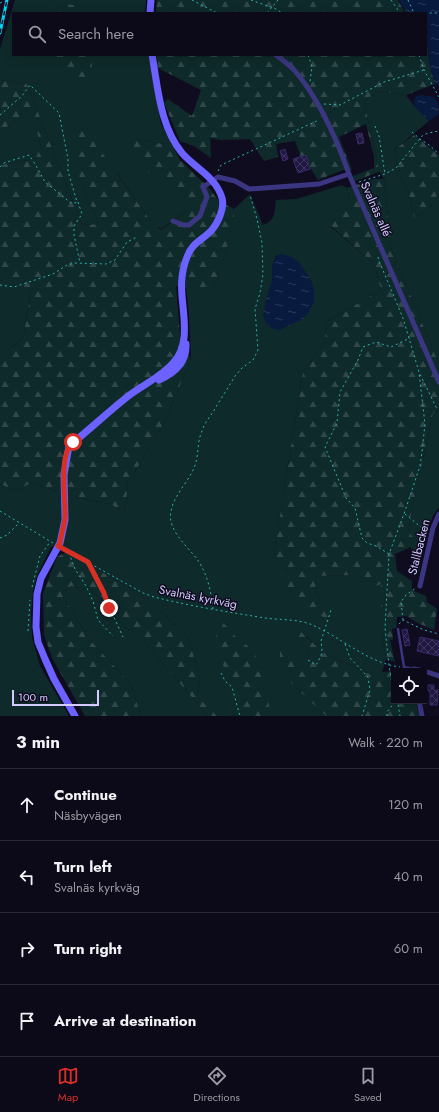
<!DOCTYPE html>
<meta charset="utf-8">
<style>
body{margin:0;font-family:Jost,sans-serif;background:#1a1725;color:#f1f3f6}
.controls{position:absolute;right:12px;bottom:12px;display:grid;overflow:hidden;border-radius:0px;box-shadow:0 2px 10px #0003}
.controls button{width:36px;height:36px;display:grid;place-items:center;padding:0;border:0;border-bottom:1px solid #2c2a37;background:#0c0918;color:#f1f3f6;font:20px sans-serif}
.scale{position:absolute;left:12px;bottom:10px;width:87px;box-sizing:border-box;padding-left:4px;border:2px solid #d3cbff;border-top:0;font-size:11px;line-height:14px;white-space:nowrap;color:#d3cbff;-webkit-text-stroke:3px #100c20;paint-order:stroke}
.stop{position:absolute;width:12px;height:12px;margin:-9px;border:3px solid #d93025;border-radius:50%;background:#fff}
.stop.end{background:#d93025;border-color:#fff;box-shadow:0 1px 4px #0008}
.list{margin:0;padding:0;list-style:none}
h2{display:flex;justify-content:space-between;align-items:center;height:52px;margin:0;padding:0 16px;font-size:17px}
h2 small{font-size:13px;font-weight:400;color:#9a9aa2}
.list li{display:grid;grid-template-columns:26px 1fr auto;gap:12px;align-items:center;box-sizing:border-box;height:72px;padding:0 16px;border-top:1px solid #2c2a37}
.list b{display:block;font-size:15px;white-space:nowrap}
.list p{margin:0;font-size:13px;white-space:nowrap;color:#9a9aa2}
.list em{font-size:13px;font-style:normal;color:#9a9aa2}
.icon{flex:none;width:22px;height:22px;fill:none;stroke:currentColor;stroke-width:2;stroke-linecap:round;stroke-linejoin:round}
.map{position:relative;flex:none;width:439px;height:716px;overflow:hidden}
.search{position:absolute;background:#0c0918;box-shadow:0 2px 10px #0003;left:12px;right:12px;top:12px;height:44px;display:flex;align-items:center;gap:10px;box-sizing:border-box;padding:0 14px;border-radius:0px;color:#9a9aa2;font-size:15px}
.sheet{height:340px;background:#0c0918}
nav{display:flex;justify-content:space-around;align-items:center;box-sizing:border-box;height:56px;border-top:1px solid #2c2a37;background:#0c0918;font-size:11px;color:#9a9aa2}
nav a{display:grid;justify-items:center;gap:2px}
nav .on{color:#d93025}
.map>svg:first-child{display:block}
.grass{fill:#0f2a2a}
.forest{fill:url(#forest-firs)}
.water{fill:url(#water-ripples)}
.building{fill:url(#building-cross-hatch);stroke:#39296e}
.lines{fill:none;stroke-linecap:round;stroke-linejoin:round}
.path{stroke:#2ab4b0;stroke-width:1;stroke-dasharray:2 3;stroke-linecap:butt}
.lane{stroke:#3b3681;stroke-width:2.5}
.street{stroke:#3b3681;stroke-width:5}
.secondary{stroke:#6b62ff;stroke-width:7}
.rail-casing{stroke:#00d6f6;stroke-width:3}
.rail{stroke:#100c20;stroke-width:1.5;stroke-dasharray:4.5;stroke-linecap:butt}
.route{stroke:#d93025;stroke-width:5}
.labels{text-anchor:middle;stroke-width:3;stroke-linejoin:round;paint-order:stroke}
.street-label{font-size:12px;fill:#d3cbff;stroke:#100c20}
</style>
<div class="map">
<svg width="439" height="716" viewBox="0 0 439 716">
<defs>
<pattern id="forest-firs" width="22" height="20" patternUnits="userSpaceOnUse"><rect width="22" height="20" fill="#0f2a2a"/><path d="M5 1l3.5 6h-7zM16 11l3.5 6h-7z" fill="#31484a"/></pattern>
<pattern id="water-ripples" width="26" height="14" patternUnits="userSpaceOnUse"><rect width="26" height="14" fill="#081a3e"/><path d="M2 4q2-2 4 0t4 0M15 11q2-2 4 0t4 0" fill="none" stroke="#2b3a5b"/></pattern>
<pattern id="building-cross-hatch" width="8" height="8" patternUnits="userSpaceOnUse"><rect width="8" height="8" fill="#211842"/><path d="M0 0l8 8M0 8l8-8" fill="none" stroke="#40385e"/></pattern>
</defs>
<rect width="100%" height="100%" fill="#100c20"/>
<path class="grass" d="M15 0H146L145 13H13V55H148L161 124 172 144 155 143 139 139 167 180 172 185V190L186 197V212L161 229 153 224 117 173 80 181 99 224 82 225 27 84 0 80V49Z
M379 91 406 95 415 107 429 121 394 150 401 177 408 190 414 217 428 210 439 192V364L391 248 384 179 379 171 364 101Z
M24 116 36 128 41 147 35 159 0 165V131Z
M342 185 347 188 350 199 331 227 374 264 381 290 326 322 325 342 303 372 274 553 336 618C323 604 311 596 317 576L356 575 382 583 381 621 386 659 380 679 324 653 304 634 298 637 309 652 308 660 300 662 292 684 326 716H217L197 696 200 677 188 637 146 597 66 552 63 545 51 547 37 576 33 592 31 615 32 637 40 666 69 716H0V484L16 491 31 483 83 499 110 504 125 512 128 483 162 427 191 360 189 314 186 287 213 292 222 266 234 218V209L250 194 263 225C275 221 275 211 276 200L296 199Z
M0 280 31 290 23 339 4 352 0 353Z
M439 410V507L433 516 423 545 412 536 408 528 433 413Z
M71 586 92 590 123 626 138 635 208 716H141L131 684 89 639 61 593Z"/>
<path class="forest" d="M157 0H398L405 13H156Z
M59 3 74 5 81 13H50L52 6Z
M426 45 428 48 429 63 435 84 406 95 379 91 364 101 379 171H381L355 181 353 176 374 168V157L366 124 339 137 352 170H343L318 180 311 169 306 155 301 157 295 141 276 144 278 157 264 161 250 139 221 140 210 138 211 158 194 146 180 141 164 103 168 99 192 116 201 90 158 68 156 55H426Z
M53 55H92V69L87 80H81Z
M0 80 27 84 82 225 99 224 80 181 74 129H85L153 224 161 230 186 212V197L171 190 172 185 167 180 156 182 135 155 132 145 139 139 155 143 172 144 180 160 209 188 218 200 234 209V219L222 266 213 292 176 286 180 336 191 360 162 427 128 483 125 512 110 504 83 499 31 483 16 491 0 484V353L4 352 23 339 31 291 0 280V165L35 159 41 147 36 128 24 116 0 131Z
M414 135 439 155V192L428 210 414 217 408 190 401 177 394 150Z
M374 179H384L391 248 439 364V410L433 413 408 528 412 536 423 545 419 572H413L411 547 395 554 397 571 412 581V590L426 596 427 602 437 609 434 630 420 624 406 616 397 617 396 628 392 629 393 639 390 640 395 662 386 659 381 621V584L368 589 356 575 317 576C311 596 323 604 336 618L331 622 290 596 274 553 303 372 325 342 326 322 381 290 374 264 331 226 350 199 347 188Z
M66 552 146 597 188 637 200 677 197 696 217 716H208L138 635 123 626 92 590 71 586 61 593 89 639 131 684 141 716H85L52 658 44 635 43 593 57 557Z
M220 619 235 636 254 651 263 674 270 711 269 716H245L236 686 226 673 217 647 216 634Z
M300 631 324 653 380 679 381 672 396 671H394V701H416L419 716H326L292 684 280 661V649L286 646 299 661 308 660 309 652 298 637Z"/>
<path class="water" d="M399 0H439V86L435 84 429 63 428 48 426 45V13H406Z
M422 95 434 97 438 103 439 114 429 121 415 107 414 101 416 96Z
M282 254 290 256 299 262 311 280 314 289V302L309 312 303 319 279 330 273 329 266 323 263 316 266 300 272 280V267L275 256Z"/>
<path class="building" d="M362 133 364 143 358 144 356 134Z
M285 149 288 159 283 161 280 151Z
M306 155 310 169 298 173 293 159Z
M407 629 410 645 405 646 402 630Z
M420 637 439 641V656L417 651Z
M428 685H434V690H438L437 705H430V691H428Z"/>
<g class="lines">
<path class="path" d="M192 0 217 13
M251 0 276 9 282 13
M391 0 400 13
M408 0 414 13H439
M0 3 8 0
M267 13 278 0
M308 55 312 66 310 82
M419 55 424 70 439 97
M324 104 340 105 384 82 424 70
M0 115 22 96 30 85 59 113 68 159V171L77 202 75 203H71L45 182 35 164 29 155 4 163 0 167
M375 126 379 136 385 174
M412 132 420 139 429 145 439 154
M218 171 221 165 319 120
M359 182 385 174 396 168 422 136 428 133 439 131
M78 202 82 214 74 226V235L80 263
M378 257 379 261 403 318 419 372 436 407 439 409
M0 285 14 287 53 274 67 265 75 263 106 264 115 260 127 242 137 237
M0 511 53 543
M405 514 427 532
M0 538 7 535 18 524
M64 549 143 593 154 597C190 606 228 612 265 618 280 620 296 619 310 624 340 636 367 663 400 667
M69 553 75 569 86 586 93 601 98 620 113 636
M389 554 376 546 367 543 362 538 355 508 346 498 325 447 337 423 340 392 358 360 363 347 376 342 391 347 410 338
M89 563 123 637
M32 587 40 556 50 542
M213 609C211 592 208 576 199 562 191 550 177 539 172 525 165 505 184 488 192 472 200 458 196 444 202 431 204 424 209 418 213 412 220 400 228 388 235 376L242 368 253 360 258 350 255 309 260 293 263 274 262 243 257 219 250 195
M403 620 401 602 406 595 416 588
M399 624 403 620 424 630 439 634
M28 631 30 600
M345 644 350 658 368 677 370 690 362 716
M308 660 316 665 321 656 322 649 321 641 331 610
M221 673 225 681 232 687 240 716
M394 695 389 666 385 628 389 554 404 514 420 466 422 452 425 424 419 372
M395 701 398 704 400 716
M387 716V712L395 702"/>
<path class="lane" d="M398 629 404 667 414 669"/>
<path class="street" d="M276 55C282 60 290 65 295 71 319 99 337 140 349 174L439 382
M173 221 183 225H189L200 216 207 197 203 187 218 177 235 181 249 189 319 184 349 174
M420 586 433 528 439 514
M414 671V669L424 671
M424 671 439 676
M419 701 422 716"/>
<path class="secondary" d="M150 13 151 0
M159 380C175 373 187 363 186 344
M75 716 54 679 45 659 38 642 36 627 37 594 41 578 60 543 65 520 64 475 69 446C89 430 107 413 127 397 142 385 160 378 173 363 179 357 183 347 184 338 187 309 175 287 187 257 192 243 201 241 211 231 218 223 225 208 222 198 216 177 195 168 182 153 160 126 158 88 152 55"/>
<defs>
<path id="rail" d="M0 33 7 0"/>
</defs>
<use href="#rail" class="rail-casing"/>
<use href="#rail" class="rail"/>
</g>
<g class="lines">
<path class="route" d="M73 442C58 454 66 500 65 518 64 526 61 535 60 543L58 546 88 562 104 593 109 608"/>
</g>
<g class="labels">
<g class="street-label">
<text transform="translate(376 209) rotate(66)" y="4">Svalnäs allé</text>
<text transform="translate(419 547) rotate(-76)" y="4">Stallbacken</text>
<text transform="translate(198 597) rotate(11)" y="4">Svalnäs kyrkväg</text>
</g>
</g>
</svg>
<div class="controls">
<button><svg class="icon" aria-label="locate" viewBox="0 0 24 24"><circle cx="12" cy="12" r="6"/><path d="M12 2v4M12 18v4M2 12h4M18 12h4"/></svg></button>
</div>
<div class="scale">100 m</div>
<div class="stop" style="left:73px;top:442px"></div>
<div class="stop end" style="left:109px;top:608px"></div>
<div class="search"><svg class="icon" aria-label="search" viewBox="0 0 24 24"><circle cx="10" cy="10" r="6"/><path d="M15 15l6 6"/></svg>Search here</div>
</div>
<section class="sheet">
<h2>3 min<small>Walk · 220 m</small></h2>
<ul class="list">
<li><svg class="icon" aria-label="ahead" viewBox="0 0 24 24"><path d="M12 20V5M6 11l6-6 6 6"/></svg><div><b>Continue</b><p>Näsbyvägen</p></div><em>120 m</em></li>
<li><svg class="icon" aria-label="left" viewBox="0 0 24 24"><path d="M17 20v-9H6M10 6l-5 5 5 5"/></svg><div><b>Turn left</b><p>Svalnäs kyrkväg</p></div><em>40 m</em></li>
<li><svg class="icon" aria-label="right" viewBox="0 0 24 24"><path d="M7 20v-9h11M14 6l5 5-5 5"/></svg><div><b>Turn right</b></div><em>60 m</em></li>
<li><svg class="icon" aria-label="arrive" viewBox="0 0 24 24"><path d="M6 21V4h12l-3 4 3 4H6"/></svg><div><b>Arrive at destination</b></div></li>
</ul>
</section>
<nav>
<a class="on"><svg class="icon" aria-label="map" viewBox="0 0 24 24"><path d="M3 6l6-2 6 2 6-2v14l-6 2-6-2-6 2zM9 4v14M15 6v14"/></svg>Map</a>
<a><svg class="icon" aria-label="directions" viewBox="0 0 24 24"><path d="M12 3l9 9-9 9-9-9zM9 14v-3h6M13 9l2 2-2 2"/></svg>Directions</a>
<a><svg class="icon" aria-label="saved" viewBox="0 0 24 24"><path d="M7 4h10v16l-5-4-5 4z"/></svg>Saved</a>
</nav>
